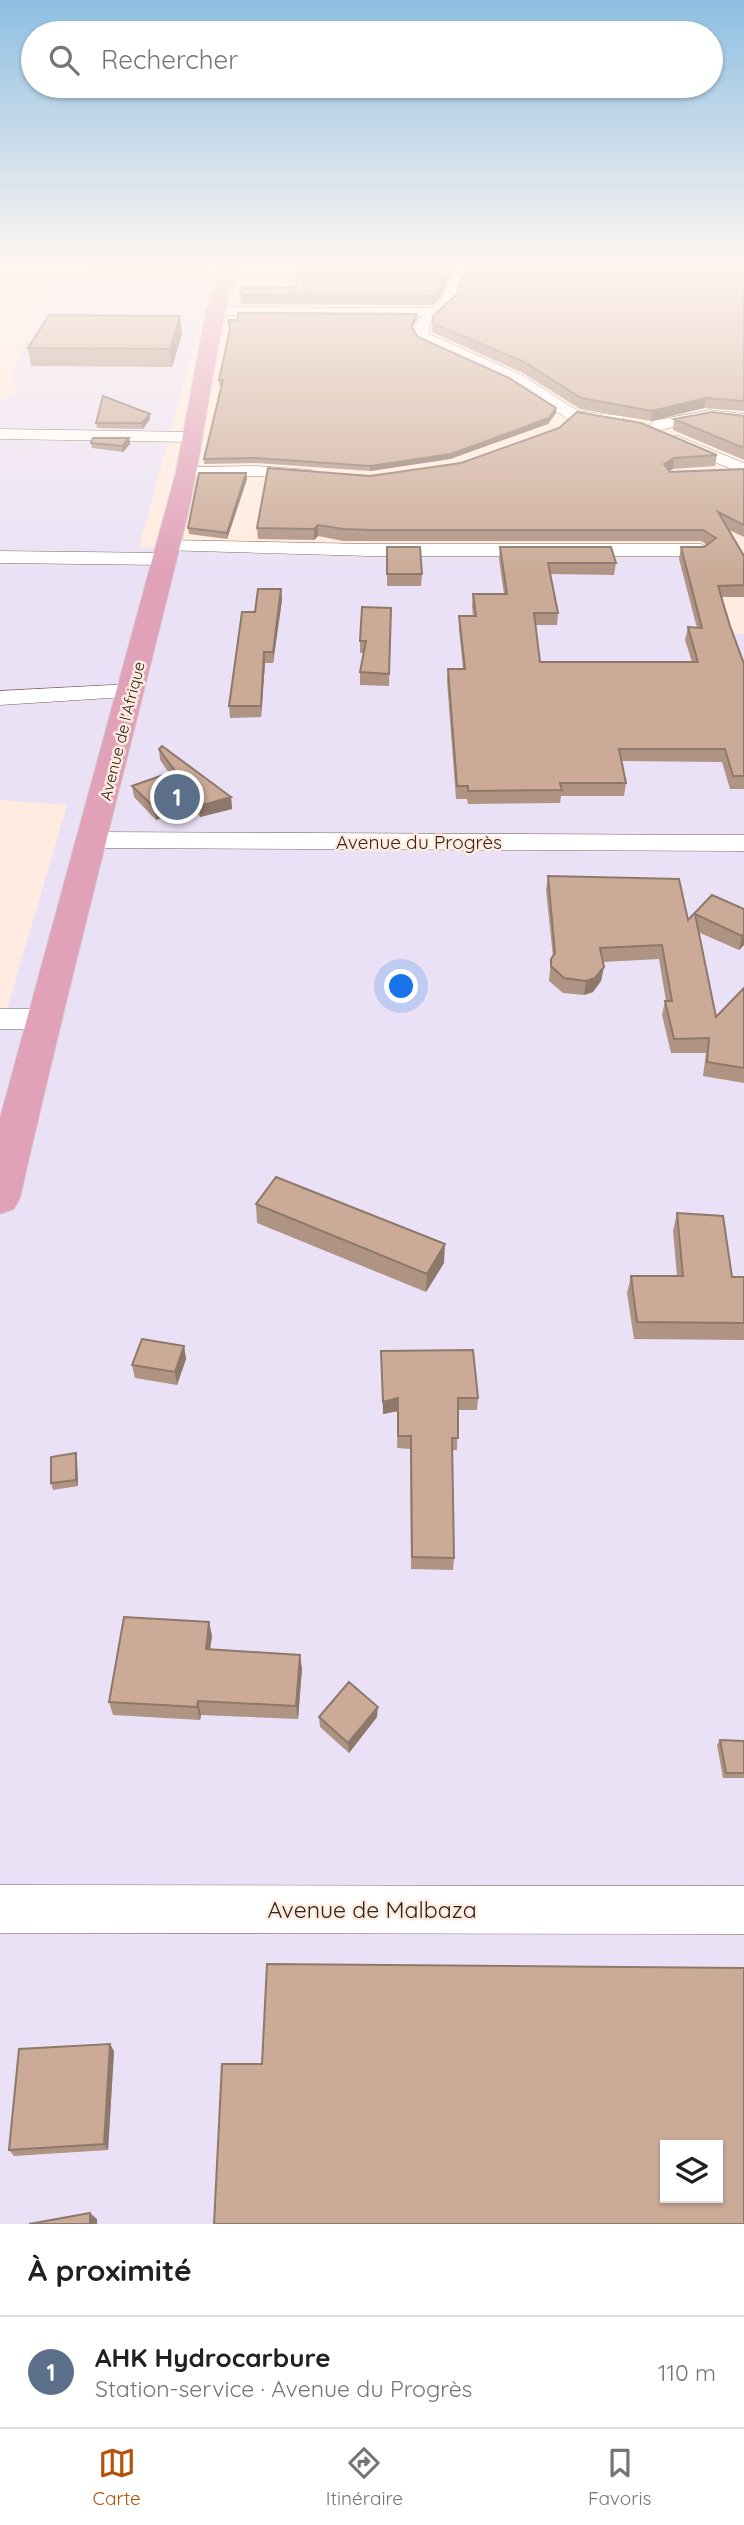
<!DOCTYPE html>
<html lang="fr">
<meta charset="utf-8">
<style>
body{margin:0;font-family:Quicksand,sans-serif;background:#f6f6f6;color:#202124}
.controls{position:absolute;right:21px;bottom:21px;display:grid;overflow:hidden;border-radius:0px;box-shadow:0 2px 5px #0004}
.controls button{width:63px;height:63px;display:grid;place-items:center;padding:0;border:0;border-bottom:2px solid #e0e0e0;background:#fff;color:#202124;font:35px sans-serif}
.you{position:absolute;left:402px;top:987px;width:24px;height:24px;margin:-18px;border:5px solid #fff;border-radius:50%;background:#1a73e8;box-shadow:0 0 0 10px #1a73e833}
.badge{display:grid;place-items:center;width:46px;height:46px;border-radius:50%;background:#b45309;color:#fff;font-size:23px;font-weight:700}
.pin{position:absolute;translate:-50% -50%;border:4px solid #fff;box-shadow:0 2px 7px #0006}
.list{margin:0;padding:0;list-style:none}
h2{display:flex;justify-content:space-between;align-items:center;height:91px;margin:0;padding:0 28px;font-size:30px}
h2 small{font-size:23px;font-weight:400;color:#757577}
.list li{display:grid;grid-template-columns:46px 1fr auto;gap:21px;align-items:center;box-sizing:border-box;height:112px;padding:0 28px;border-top:2px solid #e0e0e0}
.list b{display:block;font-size:26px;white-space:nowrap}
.list p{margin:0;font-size:23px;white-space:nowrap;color:#757577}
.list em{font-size:23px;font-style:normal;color:#757577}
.icon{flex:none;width:38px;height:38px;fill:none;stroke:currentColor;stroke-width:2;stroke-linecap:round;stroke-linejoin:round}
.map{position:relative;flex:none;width:744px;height:2224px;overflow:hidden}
.search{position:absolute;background:#fff;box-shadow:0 2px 5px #0004;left:21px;right:21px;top:21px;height:77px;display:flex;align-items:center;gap:18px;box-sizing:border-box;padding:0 24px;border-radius:38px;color:#757577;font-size:26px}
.sheet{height:203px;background:#fff}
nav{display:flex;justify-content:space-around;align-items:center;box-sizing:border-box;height:98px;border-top:2px solid #e0e0e0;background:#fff;font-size:19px;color:#757577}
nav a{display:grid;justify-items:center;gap:4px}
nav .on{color:#b45309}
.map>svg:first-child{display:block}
.industrial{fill:#eae1f6;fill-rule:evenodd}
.built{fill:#f3dbcd}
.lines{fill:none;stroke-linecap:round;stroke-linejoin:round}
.minor-casing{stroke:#7c604e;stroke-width:1}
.major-casing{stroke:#d6d3d2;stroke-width:2}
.minor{fill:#fff;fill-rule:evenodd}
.major{fill:#e0a1b9;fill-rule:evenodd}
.wall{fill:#af9383}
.shaded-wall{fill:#8e786a}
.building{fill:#cbab98;stroke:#8e786a;stroke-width:2;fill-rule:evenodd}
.labels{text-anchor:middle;stroke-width:5;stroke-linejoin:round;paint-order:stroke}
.far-street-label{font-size:16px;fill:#31251e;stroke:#ffebdf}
.street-label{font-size:19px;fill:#31251e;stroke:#ffebdf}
.near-street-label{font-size:23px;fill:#31251e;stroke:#ffebdf}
</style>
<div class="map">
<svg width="744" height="2224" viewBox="0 0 744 2224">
<rect width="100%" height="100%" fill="#ffebdf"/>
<path class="industrial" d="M91 262H217L139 547 709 552 732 633 744 634V2224H0V1033L67 805 0 800V401L15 395 14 371 53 279H78ZM665 2145H718V2198H665Z"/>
<path class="built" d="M91 262H207L203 279H78Z"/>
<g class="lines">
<defs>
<path id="minor" d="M457 262H470L453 304 430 324 429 334 522 375 578 411 622 416 624 420 622 424 568 419 510 381 419 340 413 332 421 316 215 315 208 311 215 307 433 308 442 299Z
M710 410 744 414V424L704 421 664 429 654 436 646 431 653 421Z
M0 429 193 432 202 437 193 442 0 439Z
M678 436 744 463V474L672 445 669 441 672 437Z
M256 466 311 470 320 475 311 480 256 476 187 477 178 472 187 467Z
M168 540 370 544H701L711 550 701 556H370L161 550 158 546Z
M0 551 165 553 175 559 165 565 0 563Z
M132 684 140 686 143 691 140 696 0 705V691Z
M93 832 744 835V851L93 848 84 845 80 840 84 835Z
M0 1009H43L53 1012 58 1019 53 1026 43 1029H0Z
M0 1885 744 1886V1934L0 1933Z"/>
<path id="major" d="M223 262H239C212 348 206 439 185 526 130 750 71 973 20 1198L14 1209 0 1214V1118L176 472 206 311Z"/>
</defs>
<use href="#minor" class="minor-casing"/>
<use href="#major" class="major-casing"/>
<use href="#minor" class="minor"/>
<use href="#major" class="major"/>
</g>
<path class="wall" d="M297 262H454L440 298 432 305 241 304 240 295 296 287Z
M744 262V411L704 408 651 421 580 409 523 373 432 332 433 316 456 295Z
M417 319 412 328 418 337 556 408V413L548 424 450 459 370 471 256 463 204 464V459L221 385H219V380L230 331 228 320Z
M182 334 172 367 31 366 28 348Z
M150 414V419L143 429 97 428 96 423Z
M744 416V460L673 430 674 419Z
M129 438 130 444 123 452 92 448 91 443Z
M717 455 715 466 673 469 669 471 744 469V537L729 530 744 556V597H722L730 626 744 664V789H730L722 762 621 761 626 783 624 796H561L560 803 468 804 467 799H456L447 681 448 669H463L459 628V616H473L472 606 473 594H504L499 559 500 547 616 563 614 575 550 574 558 613 557 625H535L540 662H692L685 640 688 627 697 628 679 559 681 547H704L707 545 701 541H343L318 536 314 540 258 539 257 528 370 476Z
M246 473 247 479 227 539 189 534 188 528Z
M387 547 422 574 421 586H387Z
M281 589 282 600 273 663H265L261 717 230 718 229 706 255 612Z
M391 608 389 686 360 685V672L364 653H360V641Z
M159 749 231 797 232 809 200 817 193 807 156 820 134 797 132 786 169 773 160 760Z
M548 876 688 920 712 895 744 909V945L739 950 698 932 716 1017 744 988V1083L703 1076 706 1053H671L662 1015 665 1001H666L659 959 603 962 601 981 593 992 584 995 563 993 549 981 551 959 553 957 546 890Z
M256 1204 444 1263 426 1292 257 1223Z
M677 1213 732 1277H744V1340L634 1339 627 1293 631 1276H677L673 1231Z
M184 1346 186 1359 177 1385 135 1378 132 1365Z
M381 1351 478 1398 477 1410H458L457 1450H452L454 1558 453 1570 411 1569 410 1449 397 1448 398 1411 383 1414Z
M77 1459 78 1486 53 1490 51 1483Z
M209 1622 212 1636 210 1649 302 1668 298 1719 201 1715 200 1720 113 1715 109 1702Z
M319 1717H377L349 1753 320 1727Z
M720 1740 744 1741V1778H723L717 1745Z
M114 2051 108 2150 14 2156 9 2150Z"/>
<path class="shaded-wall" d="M451 262H454L440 298 432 305V296Z
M417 314V319L411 331V326Z
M180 316 182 334 172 367 170 349Z
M706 398 704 408 651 421 652 411Z
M556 408V413L548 424 450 459 370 471V466Z
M150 414V419L143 429 142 423Z
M129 438 130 444 123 452 122 446Z
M674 458 673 469 662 475 664 464Z
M246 473 247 479 227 539V533Z
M318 525V536L314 540V529Z
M281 589 282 600 273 663V652Z
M264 652 265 663 261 717V706Z
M191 795 193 807 156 820 155 808Z
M231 797 232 809 200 817 199 806Z
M744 934V945L739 950 742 936Z
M604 967 601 981 593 992 584 995 586 981Z
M445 1244 444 1263 426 1292 427 1274Z
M184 1346 186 1359 177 1385 175 1372Z
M398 1398V1411L383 1414V1402Z
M76 1453 77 1459 78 1486 76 1480Z
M209 1622 212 1636 208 1663 206 1649Z
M300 1655 302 1668 298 1719 296 1706Z
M198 1701 201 1715 200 1720 197 1707Z
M378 1707 377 1717 349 1753 348 1743Z
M110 2044 114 2051 108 2150 104 2144Z
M90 2213 97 2219V2224H90Z"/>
<path class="building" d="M297 262H451L440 288 432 296 240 295 242 288 296 287Z
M469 262H744V401L706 398 652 411 581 398 524 362 432 323 433 316 456 295Z
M238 313 417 314 411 326 418 337 509 378 556 408 549 418 451 454 370 466 256 458 204 459 223 380H219L230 329 228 320H238Z
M49 315 180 316 170 349 28 348Z
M103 396 150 414 142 423H96Z
M577 412 641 423 717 455 674 458 664 464 670 472 744 469V525L718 512 744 556V585L718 586 730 626 744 664V776H733L725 749H619L626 783H560L562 790 468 791V786H457L448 669H465L459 616H476L473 594H507L500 547H611L616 563H548L558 613H534L540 662H698L688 627 702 628 681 547H704L716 538 703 530H370L343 529 318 525 314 529 257 528 268 468 370 476 461 463 559 428Z
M712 412 744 416V448L674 419Z
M93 438H129L122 446 91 443Z
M199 473H246L227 533 188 528Z
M387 547H420L422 574H387Z
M258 589H281L273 652H264L261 706H229L242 612H255Z
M362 607 391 608 389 674 360 672 366 641H360Z
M162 746 231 797 199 806 191 795 155 808 132 786 175 771 159 749Z
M548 876 679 879 688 920 712 895 744 909V934L742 936 695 914 716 1017 744 988V1068L707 1062 709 1038 674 1039 665 1001H672L662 945 600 948 604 967 595 978 586 981 564 978 551 966V959L555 953Z
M276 1177 445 1244 427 1274 256 1204Z
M677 1213 723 1216 732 1277H744V1323L637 1322 631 1276H683Z
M142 1339 184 1346 175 1372 132 1365Z
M473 1350 478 1398H458V1438H452L454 1558 412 1557 411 1436H398V1398L383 1402 381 1351Z
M76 1453V1480L51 1483V1457Z
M124 1617 209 1622 206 1649 300 1655 296 1706 198 1701 197 1707 109 1702Z
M349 1682 378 1707 348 1743 319 1717Z
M720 1740 744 1741V1773H726Z
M267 1964 744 1968V2224H214L222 2064H262ZM665 2145H718V2198H665Z
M110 2044 104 2144 9 2150 19 2049Z
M90 2213V2224H29Z"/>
<linearGradient id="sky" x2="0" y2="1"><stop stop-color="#8dbfe2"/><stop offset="0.46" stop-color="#fff6f1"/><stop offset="1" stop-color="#fff6f1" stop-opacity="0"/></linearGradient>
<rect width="744" height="574" fill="url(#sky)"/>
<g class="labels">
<g class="far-street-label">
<text transform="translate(122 731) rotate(-76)" y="6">Avenue de l'Afrique</text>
</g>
<g class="street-label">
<text x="419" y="849">Avenue du Progrès</text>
</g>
<g class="near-street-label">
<text x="372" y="1918">Avenue de Malbaza</text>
</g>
</g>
</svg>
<div class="controls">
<button><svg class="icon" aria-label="layers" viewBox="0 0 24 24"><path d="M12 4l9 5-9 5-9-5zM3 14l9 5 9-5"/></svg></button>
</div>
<div class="you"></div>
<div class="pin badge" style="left:177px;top:797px;background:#5c6f8a">1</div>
<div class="search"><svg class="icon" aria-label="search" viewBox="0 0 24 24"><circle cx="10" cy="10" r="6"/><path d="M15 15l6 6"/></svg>Rechercher</div>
</div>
<section class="sheet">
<h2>À proximité<small></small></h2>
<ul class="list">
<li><span class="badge" style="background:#5c6f8a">1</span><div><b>AHK Hydrocarbure</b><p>Station-service · Avenue du Progrès</p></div><em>110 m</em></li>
</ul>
</section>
<nav>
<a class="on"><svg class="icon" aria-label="map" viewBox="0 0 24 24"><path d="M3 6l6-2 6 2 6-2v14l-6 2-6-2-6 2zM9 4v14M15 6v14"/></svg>Carte</a>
<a><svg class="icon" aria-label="directions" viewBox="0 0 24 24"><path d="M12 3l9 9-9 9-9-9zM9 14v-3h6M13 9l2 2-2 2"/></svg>Itinéraire</a>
<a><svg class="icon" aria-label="saved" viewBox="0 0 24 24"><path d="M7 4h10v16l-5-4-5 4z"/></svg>Favoris</a>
</nav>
